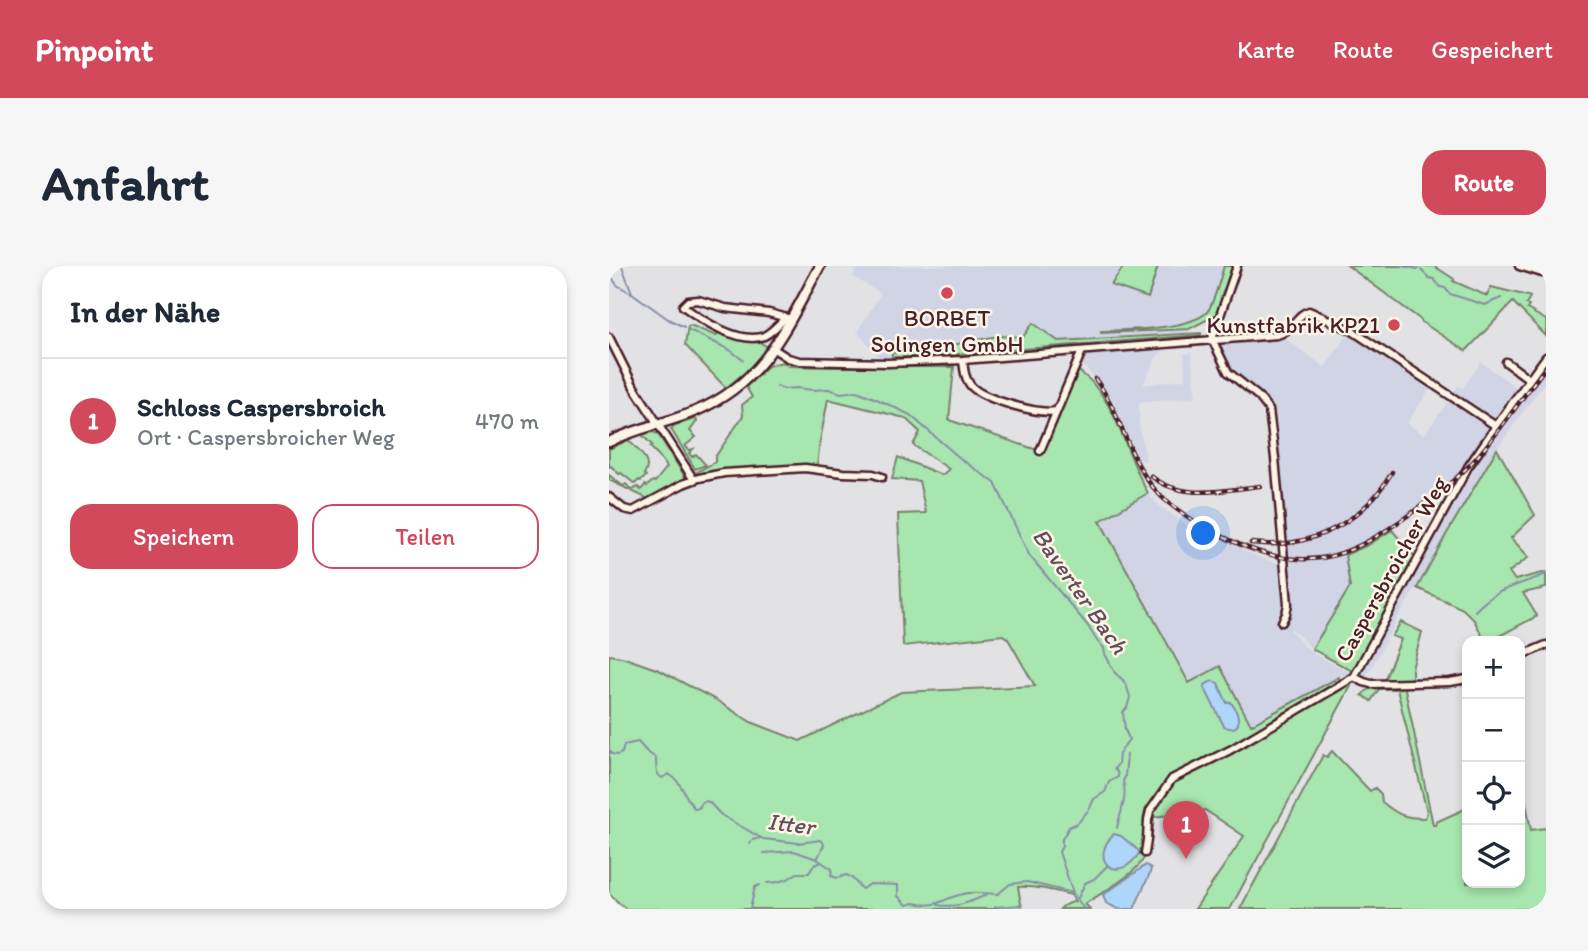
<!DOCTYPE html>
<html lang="de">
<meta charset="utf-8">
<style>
body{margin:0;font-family:Itim,sans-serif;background:#f6f6f7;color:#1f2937}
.controls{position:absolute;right:21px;bottom:21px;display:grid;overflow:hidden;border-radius:14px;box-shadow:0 4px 10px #0003}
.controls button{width:63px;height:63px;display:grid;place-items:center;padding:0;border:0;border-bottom:2px solid #e0e1e3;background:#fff;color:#1f2937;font:35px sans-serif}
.you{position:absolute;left:595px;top:268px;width:24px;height:24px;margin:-18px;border:5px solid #fff;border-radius:50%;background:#1a73e8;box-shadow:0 0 0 10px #1a73e833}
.badge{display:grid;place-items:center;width:46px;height:46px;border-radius:50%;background:#d1495b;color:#fff;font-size:23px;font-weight:700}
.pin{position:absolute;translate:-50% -58px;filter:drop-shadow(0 2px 4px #0008)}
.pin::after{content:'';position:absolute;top:37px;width:24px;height:21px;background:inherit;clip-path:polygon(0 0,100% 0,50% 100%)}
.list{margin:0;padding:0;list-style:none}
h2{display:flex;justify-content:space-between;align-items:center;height:91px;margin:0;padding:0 28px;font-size:30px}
h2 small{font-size:23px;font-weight:400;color:#747a83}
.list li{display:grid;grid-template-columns:46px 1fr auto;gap:21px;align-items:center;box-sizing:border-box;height:126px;padding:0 28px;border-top:2px solid #e0e1e3}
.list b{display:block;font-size:26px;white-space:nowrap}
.list p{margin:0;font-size:23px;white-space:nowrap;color:#747a83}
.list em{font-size:23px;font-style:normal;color:#747a83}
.actions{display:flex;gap:14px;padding:21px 28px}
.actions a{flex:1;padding:16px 0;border:2px solid #d1495b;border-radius:21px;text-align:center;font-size:24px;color:#d1495b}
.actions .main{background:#d1495b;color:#fff}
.icon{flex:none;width:38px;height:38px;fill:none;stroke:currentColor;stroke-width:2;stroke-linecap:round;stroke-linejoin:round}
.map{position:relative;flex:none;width:937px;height:643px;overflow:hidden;border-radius:21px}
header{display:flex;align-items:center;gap:42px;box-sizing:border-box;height:98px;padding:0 35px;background:#d1495b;color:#fff}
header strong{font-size:33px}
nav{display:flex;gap:38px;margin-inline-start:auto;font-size:24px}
.intro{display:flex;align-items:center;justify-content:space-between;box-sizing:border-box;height:168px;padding:0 42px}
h1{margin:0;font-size:49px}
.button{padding:18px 32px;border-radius:21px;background:#d1495b;color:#fff;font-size:24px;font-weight:700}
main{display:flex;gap:42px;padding:0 42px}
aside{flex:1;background:#fff;border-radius:21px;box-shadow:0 4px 10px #0003}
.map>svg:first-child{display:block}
.built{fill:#d0d4e5}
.green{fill:#a7e6ae;stroke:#78826c;stroke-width:2}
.water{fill:#aed6f8;stroke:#868da6;stroke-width:2}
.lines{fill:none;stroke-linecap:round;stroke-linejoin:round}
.stream{stroke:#868da6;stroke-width:2}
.minor-casing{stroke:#4a1f2b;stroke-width:11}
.major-casing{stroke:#4a1f2b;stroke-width:13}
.minor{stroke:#fcf5e5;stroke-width:6}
.major{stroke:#fcf5e5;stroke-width:8}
.rail-casing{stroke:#4a1f2b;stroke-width:4.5}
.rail{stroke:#fcf5e5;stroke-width:2;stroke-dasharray:5;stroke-linecap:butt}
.poi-dot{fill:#d1495b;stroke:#fcf5e5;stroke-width:2.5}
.labels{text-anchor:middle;stroke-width:5;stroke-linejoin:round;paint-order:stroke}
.poi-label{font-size:23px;fill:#4a1f2b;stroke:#fcf5e5}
.street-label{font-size:23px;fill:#4a1f2b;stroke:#fcf5e5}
.water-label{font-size:24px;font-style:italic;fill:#634d5e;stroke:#fcf5e5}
</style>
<header>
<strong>Pinpoint</strong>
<nav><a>Karte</a><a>Route</a><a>Gespeichert</a></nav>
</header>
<div class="intro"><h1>Anfahrt</h1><a class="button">Route</a></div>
<main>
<aside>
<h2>In der Nähe<small></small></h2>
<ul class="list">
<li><span class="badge">1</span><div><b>Schloss Caspersbroich</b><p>Ort · Caspersbroicher Weg</p></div><em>470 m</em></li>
</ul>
<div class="actions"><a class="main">Speichern</a><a>Teilen</a></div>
</aside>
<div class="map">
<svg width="937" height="643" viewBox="0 0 937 643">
<rect width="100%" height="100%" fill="#e2e2e5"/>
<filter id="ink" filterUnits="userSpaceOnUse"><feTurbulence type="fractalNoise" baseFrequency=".0143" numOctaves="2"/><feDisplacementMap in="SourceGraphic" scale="14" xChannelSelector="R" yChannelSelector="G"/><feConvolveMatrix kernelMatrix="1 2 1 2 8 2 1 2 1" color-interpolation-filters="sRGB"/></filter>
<g filter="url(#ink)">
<path class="built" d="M249 0H623L607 49 580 63 581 70 314 91H270L248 66 272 27 244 11Z
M739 68 822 122 798 157 815 169 840 134 882 162 850 212 783 264 759 279 736 289 741 321 703 383 683 363 681 364 694 379 707 389 740 406 737 411 731 408 729 411 642 459 580 418 490 255 539 227 549 239 578 259 625 279 651 292 669 297 677 296 674 242 665 146 655 128 621 102 610 79 675 72 716 101Z
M555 83 547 92 534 119 576 113 575 88 582 87 587 131 530 136V158L537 194 533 195 525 184 509 146 501 131 489 114 472 98 476 90Z
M872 96 909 123 886 155 845 126 849 120 854 122Z
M937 99V114L888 183 789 352 753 419 746 415 840 246 876 186 872 184Z"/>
<path class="green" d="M515 0H549L539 32 502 19Z
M615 0H623L607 49 580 63 492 67V65C517 64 580 64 598 46 604 40 612 10 615 0Z
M739 0H825L845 13 844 15 878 30 882 21 919 30 921 31 917 38 920 40 918 43 937 54V70L904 36 857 85 814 57 812 56V54Z
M424 57 449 75 592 67V69L314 91H283V87L323 83 389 70 414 71Z
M81 59 107 70 110 65 145 73 159 81 140 103 117 122 76 79 79 60Z
M173 96 180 100 218 101H345L340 154 434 186 469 104C474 109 481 113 485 119 511 148 519 194 539 227L491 255 580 417 611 400 642 459 730 411 731 417 739 416 742 420 621 643H586L635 570 596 544 545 551C544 562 543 574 539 584 531 608 496 624 476 638L481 643H451L454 640 466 635 462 629C445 625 427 620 409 621L413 643H17L0 628V389L13 391 50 404 107 434 142 456 191 475 292 426 426 420 399 373 394 369 294 380 289 248 317 247 310 215 283 213 289 191 333 209 340 203 304 179 311 166 296 152 219 133 211 175 208 200C168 200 129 202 90 209L88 206 106 196V191L134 150 133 139 143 131 137 121 159 100Z
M87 153 88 155 81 165 87 171 76 180 80 184 84 183 80 187 83 191 87 188 97 199 86 203 62 163 66 159Z
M44 166 49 168 76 211 75 215 39 233 0 214V209L14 220 17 218 23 224 29 221 32 224 36 219 38 220 44 215 46 216 58 201 49 189 41 181 43 179 33 169Z
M19 174C28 183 45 196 35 208L37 210 32 215 30 214 26 218 12 207 10 208 2 200 0 201V183Z
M888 183 926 249 902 272 920 291 900 306 906 314 937 306V322L914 327 928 350 881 375H876L865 354 854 343 808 322 837 269Z
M783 264 807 292 757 383 743 405 703 383 741 321 736 289 759 279Z
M792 356 813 366 803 403V414L775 415 792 373 783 370Z
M795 418 824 559H827V556L858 542V617H911V528L915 527 922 564 937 562V643H631L714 489 718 491 723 485 761 525 766 522 772 528 773 536C789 549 795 552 816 552L818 546 788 423H770L762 435 753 429C764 417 780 419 795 418Z"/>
<path class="water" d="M603 415 609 417 618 437 622 436C625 441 629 447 629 452 631 463 622 464 615 460L595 421 597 418Z
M505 568 512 570 531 586C509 621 478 594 505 568Z
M537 599 542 602 541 607 525 643H509L497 637 494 629Z"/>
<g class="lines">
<path class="stream" d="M13 0 23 27 59 53 75 61
M793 0 809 3
M812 4 820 12 825 13 831 21 836 22 841 28 876 39 892 32
M0 7 8 19 22 27
M78 63 121 84 134 94
M168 120 175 123 187 122 204 124 220 123 232 127 248 125 270 134 301 149 352 193 386 217 420 289 479 360 488 375 495 382 496 388 506 407 514 414 518 421 521 431 518 442 514 446 516 464 520 473 510 488 509 498 505 503 508 506 509 511 500 516 496 526 485 533 481 542 469 557 460 561 453 573V580L450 586 464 627
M866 345C890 320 907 321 937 308
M0 483 3 488 8 489 13 487 15 479 29 476 38 486 47 492C48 500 45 507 53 512L60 508C74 516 75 532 86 543L91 541 92 537 95 535 100 536 112 549 154 573 190 577 211 574 214 576 215 579 208 593 223 603 222 610 229 612 237 609 242 611 253 623 261 618 289 619V630L298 639 305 637C330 643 333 632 354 628 366 625 377 628 389 628L401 618 418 616 464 627 475 643
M508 562C511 547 519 531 514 515L516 511 518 488
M141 578 143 574 151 572
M155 587 185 585 208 593
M158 617 169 616 179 613 188 607H200L205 599 211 597
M469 632 476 617 485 613 499 599
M329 639C347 642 360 637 377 629
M386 641 413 639
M141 643 146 621 151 619"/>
<defs>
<path id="minor" d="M910 0 933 7 937 0
M176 52C170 58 163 66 155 70 131 79 92 54 74 40L79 35 89 34 116 42 160 47 182 53
M0 71 25 121 85 214
M603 73 619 106 650 131 660 144 666 192 679 338 677 348 673 356
M603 73 628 0
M165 83 179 92 191 95 279 97 354 94 668 69C684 65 687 48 700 45L742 64 887 160
M354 94C355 104 356 113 362 120 374 133 430 149 447 145
M897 96 920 113
M431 185 473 85
M0 231 15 243 24 245 74 218 90 212 115 207 196 202 234 207 264 208 273 211
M911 390 937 379
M745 411 755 416 762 418 841 416 858 413
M536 587 538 574 539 554 541 545 563 513 621 484 745 411 859 201 904 136 937 91"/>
<path id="major" d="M0 176C27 162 59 157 87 145 156 116 177 61 211 0"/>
</defs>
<use href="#minor" class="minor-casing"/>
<use href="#major" class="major-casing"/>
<use href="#minor" class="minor"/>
<use href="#major" class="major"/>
<defs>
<path id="rail" d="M486 113C513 147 518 192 547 225 567 247 604 267 632 279 705 309 744 289 804 246 827 229 850 212 869 190 893 162 914 130 937 101
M542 210C573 235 614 224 651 220
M642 277C701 284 754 257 783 206"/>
</defs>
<use href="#rail" class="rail-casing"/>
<use href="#rail" class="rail"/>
</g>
</g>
<g class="poi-dot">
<circle cx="338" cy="27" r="7"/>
<circle cx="785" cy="59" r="7"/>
</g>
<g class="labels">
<g class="poi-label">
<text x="338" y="60">BORBET<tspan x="338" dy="26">Solingen GmbH</tspan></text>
<text x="771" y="67" text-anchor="end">Kunstfabrik KP21</text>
</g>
<g class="street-label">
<text transform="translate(782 303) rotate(-61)" y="8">Caspersbroicher Weg</text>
</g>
<g class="water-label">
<text transform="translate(471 325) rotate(55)" y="8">Baverter Bach</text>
<text transform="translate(182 558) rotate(7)" y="8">Itter</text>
</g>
</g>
</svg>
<div class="controls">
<button>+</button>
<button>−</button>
<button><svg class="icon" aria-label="locate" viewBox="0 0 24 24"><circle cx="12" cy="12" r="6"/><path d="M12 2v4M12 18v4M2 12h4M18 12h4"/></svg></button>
<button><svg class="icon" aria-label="layers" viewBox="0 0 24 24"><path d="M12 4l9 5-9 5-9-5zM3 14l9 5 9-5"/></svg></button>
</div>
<div class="you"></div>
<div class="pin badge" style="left:577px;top:593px">1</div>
</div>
</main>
